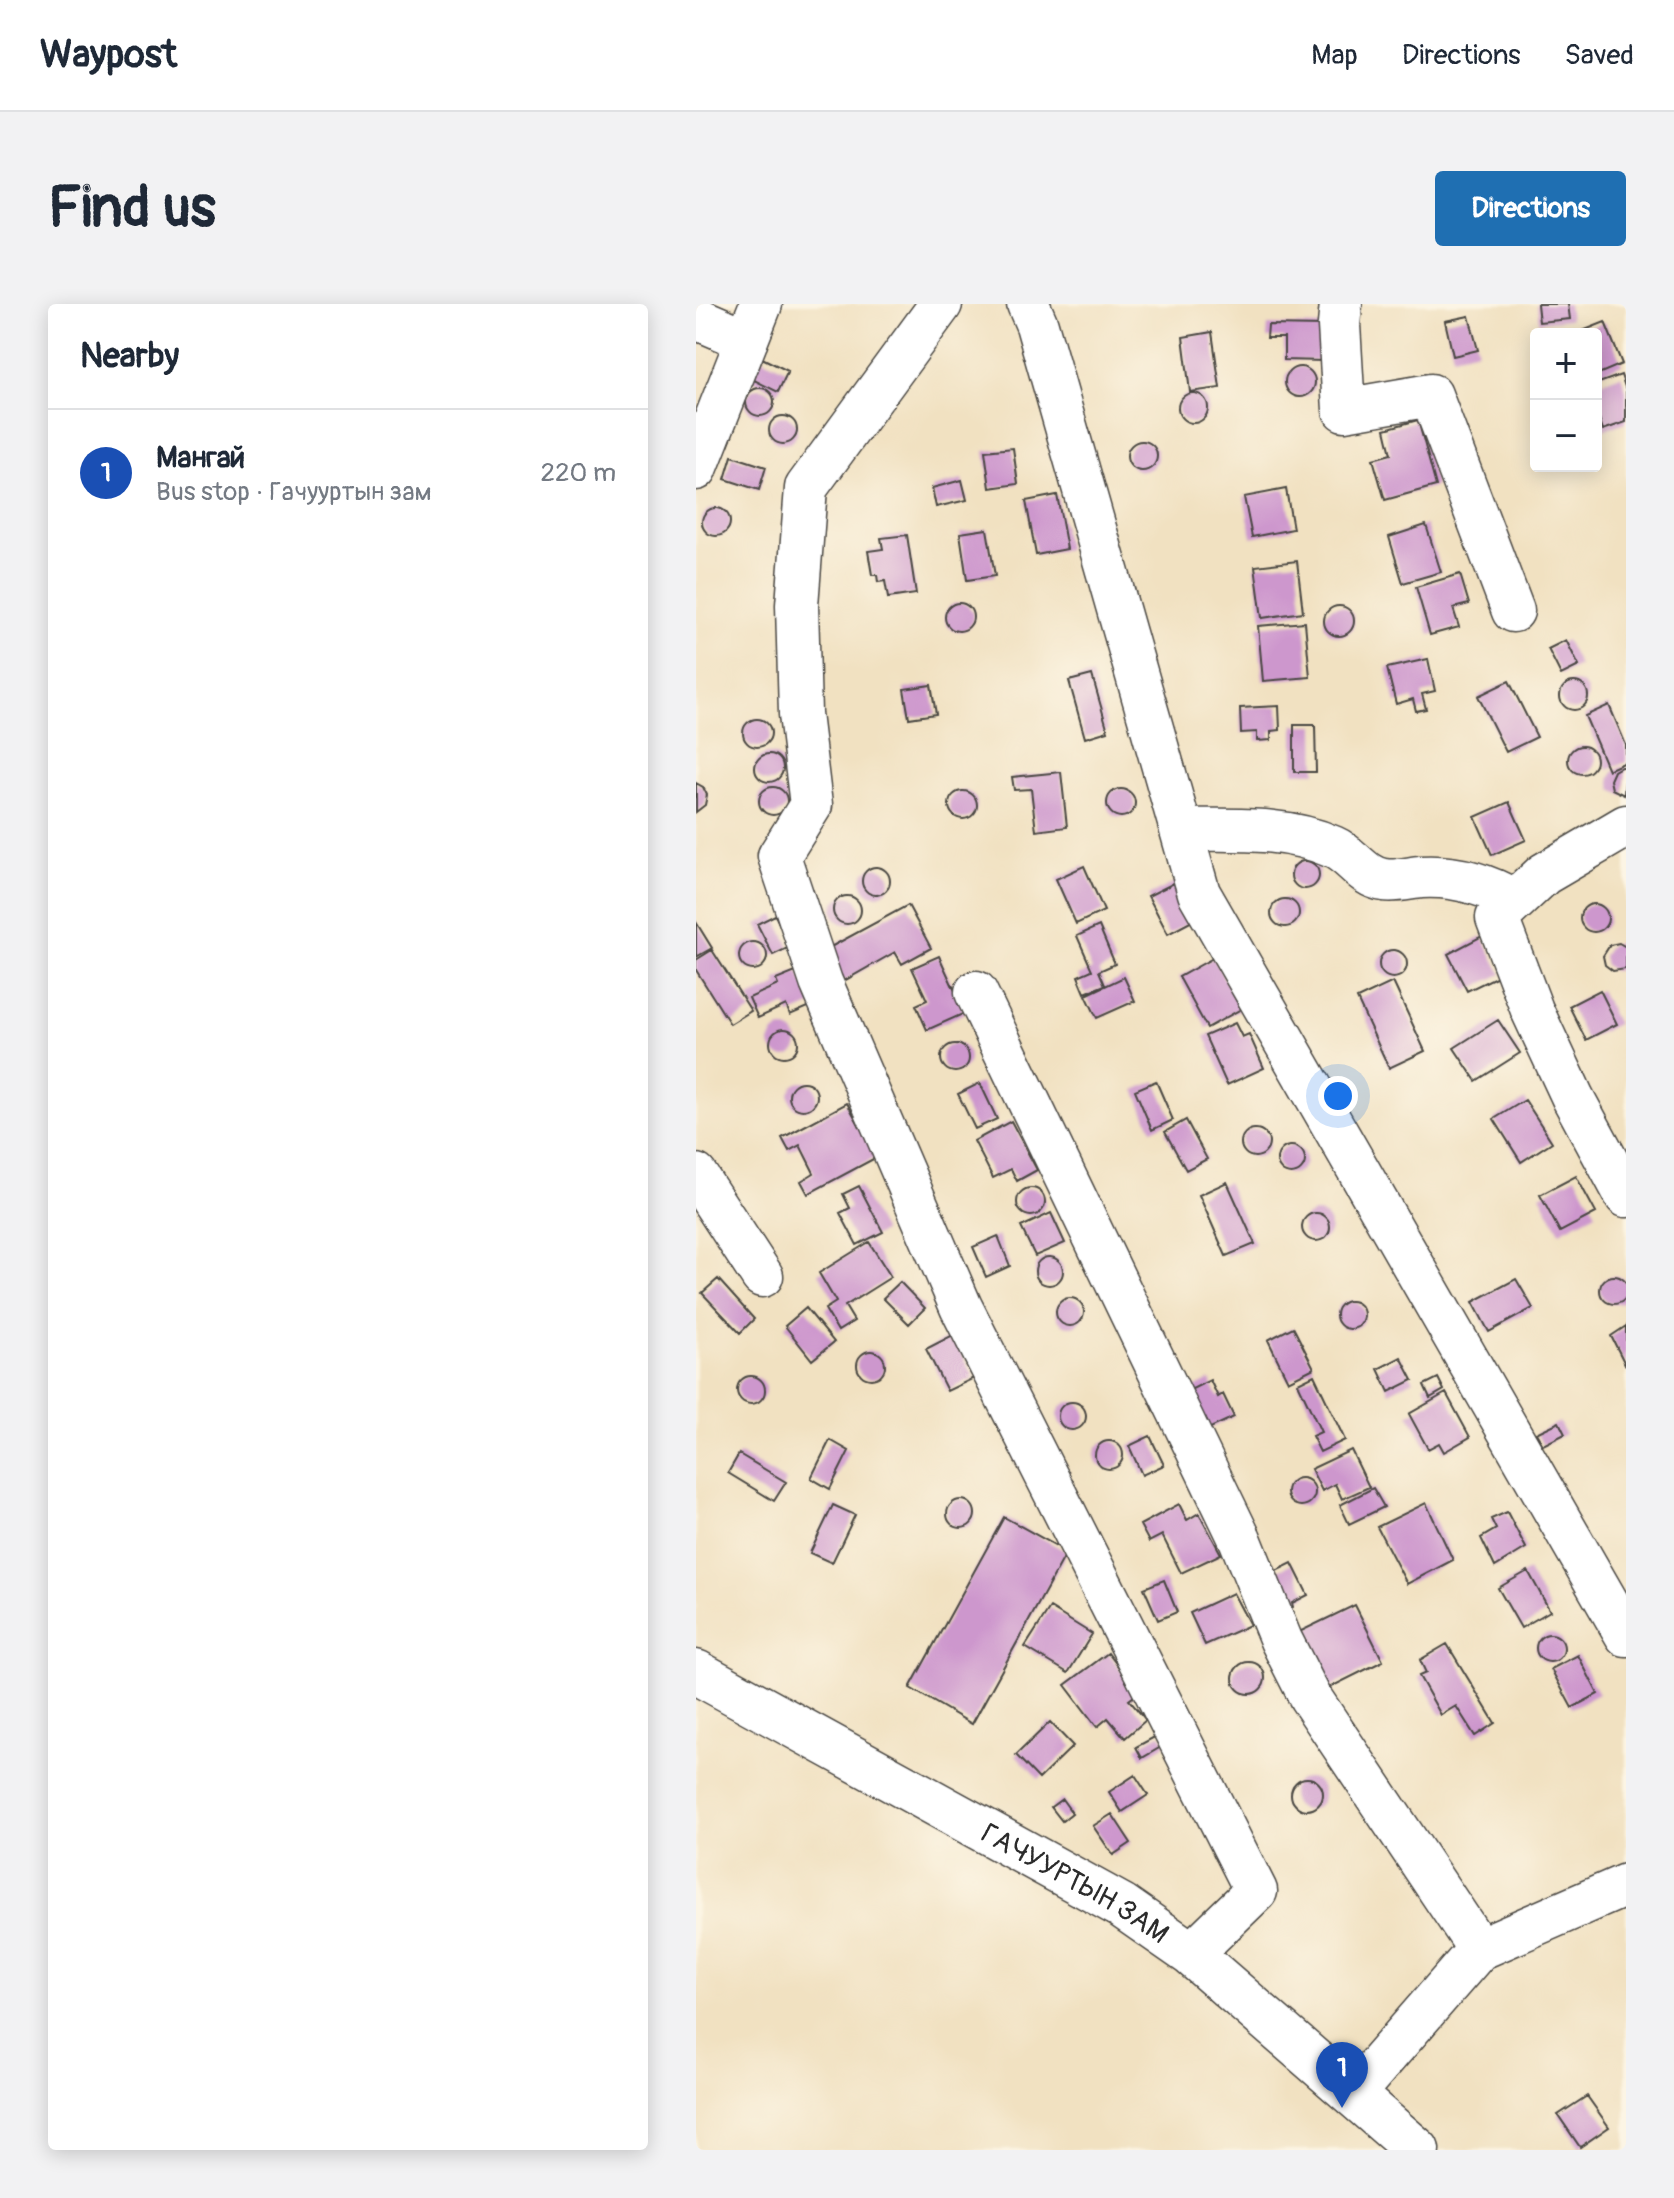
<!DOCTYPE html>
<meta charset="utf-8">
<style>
body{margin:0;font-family:Pangolin,sans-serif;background:#f2f2f3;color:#1f2937}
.controls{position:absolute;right:24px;top:24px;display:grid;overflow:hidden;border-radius:8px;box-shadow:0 4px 20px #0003}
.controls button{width:72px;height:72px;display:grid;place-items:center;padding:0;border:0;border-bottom:2px solid #e0e1e3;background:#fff;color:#1f2937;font:40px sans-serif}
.you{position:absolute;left:642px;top:792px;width:28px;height:28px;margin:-20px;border:6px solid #fff;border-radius:50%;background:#1a73e8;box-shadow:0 0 0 12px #1a73e833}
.badge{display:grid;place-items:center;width:52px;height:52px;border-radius:50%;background:#1f6fb2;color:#fff;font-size:26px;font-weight:700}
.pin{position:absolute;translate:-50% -66px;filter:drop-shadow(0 2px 4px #0008)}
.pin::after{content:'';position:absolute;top:42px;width:28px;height:24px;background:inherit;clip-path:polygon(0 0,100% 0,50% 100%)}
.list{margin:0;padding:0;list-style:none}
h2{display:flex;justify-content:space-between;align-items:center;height:104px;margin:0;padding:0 32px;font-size:34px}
h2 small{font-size:26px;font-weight:400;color:#747a83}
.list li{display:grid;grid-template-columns:52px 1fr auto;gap:24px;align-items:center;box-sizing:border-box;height:128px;padding:0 32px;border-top:2px solid #e0e1e3}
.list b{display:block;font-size:30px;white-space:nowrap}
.list p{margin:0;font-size:26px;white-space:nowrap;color:#747a83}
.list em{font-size:26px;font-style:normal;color:#747a83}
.map{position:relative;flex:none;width:930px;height:1846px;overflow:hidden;border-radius:8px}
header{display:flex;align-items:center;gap:48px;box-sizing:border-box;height:112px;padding:0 40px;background:#fff;border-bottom:2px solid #e0e1e3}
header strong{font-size:38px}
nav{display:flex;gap:44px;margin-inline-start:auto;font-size:28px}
.intro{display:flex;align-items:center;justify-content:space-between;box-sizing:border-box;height:192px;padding:0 48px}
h1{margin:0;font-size:56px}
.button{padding:20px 36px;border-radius:8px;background:#1f6fb2;color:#fff;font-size:28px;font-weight:700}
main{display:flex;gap:48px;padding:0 48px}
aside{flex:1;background:#fff;border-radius:8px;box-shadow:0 4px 20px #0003}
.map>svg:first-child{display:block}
.building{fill:#cd97cd}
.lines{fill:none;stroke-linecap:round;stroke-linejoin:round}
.minor-casing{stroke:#494642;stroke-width:45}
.major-casing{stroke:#494642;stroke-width:47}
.minor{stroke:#fff;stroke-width:42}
.major{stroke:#fff;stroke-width:44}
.labels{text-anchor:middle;stroke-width:6;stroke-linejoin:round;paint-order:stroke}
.street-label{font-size:28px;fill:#2b2b2b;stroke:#fcf5e5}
</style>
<header>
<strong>Waypost</strong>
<nav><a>Map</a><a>Directions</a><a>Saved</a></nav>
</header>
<div class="intro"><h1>Find us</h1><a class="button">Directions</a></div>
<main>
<aside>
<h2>Nearby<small></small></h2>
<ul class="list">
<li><span class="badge" style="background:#1a4fb4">1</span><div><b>Мангай</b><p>Bus stop · Гачууртын зам</p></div><em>220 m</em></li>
</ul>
</aside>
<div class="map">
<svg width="930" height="1846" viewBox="0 0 930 1846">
<rect width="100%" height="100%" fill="#fcf5e5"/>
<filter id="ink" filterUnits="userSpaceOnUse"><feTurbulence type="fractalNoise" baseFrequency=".0125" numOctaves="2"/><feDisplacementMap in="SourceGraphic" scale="16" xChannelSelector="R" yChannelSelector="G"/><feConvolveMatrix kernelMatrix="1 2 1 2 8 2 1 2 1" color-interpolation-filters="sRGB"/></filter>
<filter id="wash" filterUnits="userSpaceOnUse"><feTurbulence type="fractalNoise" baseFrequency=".006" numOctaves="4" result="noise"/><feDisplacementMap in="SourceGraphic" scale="32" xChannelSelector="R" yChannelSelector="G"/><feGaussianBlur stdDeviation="1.8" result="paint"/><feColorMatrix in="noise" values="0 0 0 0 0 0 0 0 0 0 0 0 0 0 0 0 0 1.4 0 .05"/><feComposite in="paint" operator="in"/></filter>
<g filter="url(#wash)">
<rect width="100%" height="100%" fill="#f1e1c1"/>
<g id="blocks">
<path class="building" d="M841 0H872L874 15 843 18Z
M773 12 782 46 757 52 749 17Z
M909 18 926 60 900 71V30H879Z
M572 21 628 22V57L588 56V34H571Z
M516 28 524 84 494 88 487 33Z
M64 53 92 67 82 88 54 74Z
M589 78a15 15 0 1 1 30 0a15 15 0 1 1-30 0Z
M925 71 930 86V118L907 126 900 105V80Z
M50 98a14 14 0 1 1 28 0a14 14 0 1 1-28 0Z
M482 104a15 15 0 1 1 30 0a15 15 0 1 1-30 0Z
M73 126a14 14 0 1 1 28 0a14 14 0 1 1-28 0Z
M722 116 740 182 689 196 677 155 695 150 689 125Z
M431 152a15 15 0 1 1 30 0a15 15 0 1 1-30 0Z
M317 144 322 180 294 184 289 147Z
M36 152 70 163 63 186 29 175Z
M266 176 271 196 240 203 236 184Z
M590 185 597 225 556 233 548 193Z
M361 191 371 245 340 251 330 197Z
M6 218a14 14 0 1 1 28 0a14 14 0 1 1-28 0Z
M730 221 745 268 707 279 693 233Z
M291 225 299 272 271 276 264 229Z
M211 231 220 290 192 294 189 277 182 278 181 271H176L172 247 187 245 185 234Z
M601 257 607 308 566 314 559 262Z
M764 270 773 300 757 304 763 323 734 331 720 283Z
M249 313a14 14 0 1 1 28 0a14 14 0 1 1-28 0Z
M628 317a15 15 0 1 1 30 0a15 15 0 1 1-30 0Z
M609 318 614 373 567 377 562 322Z
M870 336 883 362 865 371 852 345Z
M732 355 739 387 726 390 730 405 720 407 717 395 700 400 691 364Z
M396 371 412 427 389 434 373 377Z
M813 377 841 433 810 448 782 392Z
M864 392a14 14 0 1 1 28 0a14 14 0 1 1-28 0Z
M235 381 240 410 213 414 208 385Z
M913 401 930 441V458L912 466 889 412Z
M583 402 584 426 575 427V436L561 437V428L545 429 544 404Z
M47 429a14 14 0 1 1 28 0a14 14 0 1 1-28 0Z
M598 421H619L620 468H598Z
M872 456a14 14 0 1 1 28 0a14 14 0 1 1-28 0Z
M59 464a14 14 0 1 1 28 0a14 14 0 1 1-28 0Z
M925 463H930L928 491 916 485 914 476 918 467Z
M365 468 371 523 340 527 335 485 318 486 316 473Z
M0 479 7 483 11 491 9 501 0 508Z
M63 497a14 14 0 1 1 28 0a14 14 0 1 1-28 0Z
M411 499a14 14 0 1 1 28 0a14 14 0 1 1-28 0Z
M253 501a14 14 0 1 1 28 0a14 14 0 1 1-28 0Z
M813 498 830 536 796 551 779 513Z
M595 571a14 14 0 1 1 28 0a14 14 0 1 1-28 0Z
M388 562 408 607 380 620 360 575Z
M166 577a14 14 0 1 1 28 0a14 14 0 1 1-28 0Z
M482 577 502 614 472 630 452 592Z
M137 606a14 14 0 1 1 28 0a14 14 0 1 1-28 0Z
M575 609a14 14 0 1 1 28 0a14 14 0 1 1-28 0Z
M884 614a14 14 0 1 1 28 0a14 14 0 1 1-28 0Z
M212 601 235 644 206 660 199 648 146 678 129 646Z
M79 611 94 643 77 651 61 620Z
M0 618 16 644 0 653Z
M403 622 419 660 403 667 409 681 389 689 382 672 396 666 381 632Z
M786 632 806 670 771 687 752 650Z
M43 652a14 14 0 1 1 28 0a14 14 0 1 1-28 0Z
M923 639 930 643V665L917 667 909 661 907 652 914 641Z
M683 660a14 14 0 1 1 28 0a14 14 0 1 1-28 0Z
M16 646 55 707 34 720 0 666V656Z
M243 652 269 709 231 726 220 701 231 696 216 664Z
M517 654 545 705 511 724 483 673Z
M102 667 117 701 94 711 90 701 62 714 53 694 82 681 80 676Z
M428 673 439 697 401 714 390 691Z
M697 678 729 747 693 764 661 695Z
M904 686 921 720 890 736 873 702Z
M802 716 824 749 780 777 758 744Z
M539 719 546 733 553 730 568 764 531 781 509 732Z
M74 739a14 14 0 1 1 28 0a14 14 0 1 1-28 0Z
M245 754a14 14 0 1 1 28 0a14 14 0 1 1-28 0Z
M460 777 477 816 456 826 439 786Z
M93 792a14 14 0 1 1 28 0a14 14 0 1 1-28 0Z
M284 779 301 815 279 825 262 790Z
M829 796 856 838 825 858 798 815Z
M151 799 181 853 112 890 105 877 118 869 104 841 93 847 86 834Z
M490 816 511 855 490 866 469 828Z
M315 817 341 866 321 877 315 865 297 874 278 837Z
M545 839a14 14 0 1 1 28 0a14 14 0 1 1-28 0Z
M581 856a14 14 0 1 1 28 0a14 14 0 1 1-28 0Z
M880 872 900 909 864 928 844 891Z
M531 878 559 940 530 952 503 891Z
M163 882 187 928 161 941 144 909 154 904 147 890Z
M321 898a14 14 0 1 1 28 0a14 14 0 1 1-28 0Z
M606 923a14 14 0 1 1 28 0a14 14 0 1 1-28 0Z
M355 909 369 939 339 952 325 923Z
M302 932 314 962 290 973 277 943Z
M173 938 195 973 149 1002 158 1017 142 1027 129 1005 140 998 123 969Z
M339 967a14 14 0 1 1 28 0a14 14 0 1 1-28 0Z
M904 986a14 14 0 1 1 28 0a14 14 0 1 1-28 0Z
M22 975 58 1015 44 1029 6 989Z
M820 975 837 1004 793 1028 777 998Z
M204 978 229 1004 213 1020 187 994Z
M360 1008a14 14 0 1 1 28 0a14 14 0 1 1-28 0Z
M640 1011a14 14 0 1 1 28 0a14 14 0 1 1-28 0Z
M110 1004 138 1038 116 1056 89 1022Z
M930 1022V1062L915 1032Z
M597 1023 618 1064 592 1077 572 1036Z
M257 1031 278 1074 251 1087 230 1045Z
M161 1061a14 14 0 1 1 28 0a14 14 0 1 1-28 0Z
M705 1053 717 1076 693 1088 682 1065Z
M618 1071 649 1136 624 1148 616 1132 625 1128 602 1079Z
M41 1086a14 14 0 1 1 28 0a14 14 0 1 1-28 0Z
M742 1074 748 1086 734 1094 728 1081Z
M514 1076 522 1093 527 1090 538 1113 508 1127 490 1088Z
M750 1089 774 1133 748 1148 743 1139 732 1145 713 1110Z
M362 1112a14 14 0 1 1 28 0a14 14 0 1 1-28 0Z
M863 1118 869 1130 847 1141 840 1129Z
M454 1132 468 1161 446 1171 433 1142Z
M134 1136 153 1147 134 1185 115 1174Z
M399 1151a14 14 0 1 1 28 0a14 14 0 1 1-28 0Z
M655 1146 673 1183 646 1195 639 1180 626 1187 615 1165Z
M43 1150 90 1178 78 1197 32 1169Z
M591 1188a14 14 0 1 1 28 0a14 14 0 1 1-28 0Z
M677 1184 688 1203 653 1220 644 1201Z
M251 1210a14 14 0 1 1 28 0a14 14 0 1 1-28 0Z
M730 1199 757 1256 711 1280 681 1223Z
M483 1200 491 1216 503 1209 525 1250 485 1269 466 1231 453 1238 444 1221Z
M137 1201 159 1211 136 1259 114 1249Z
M811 1208 830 1244 799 1263 785 1234 800 1225 795 1215Z
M308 1213 371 1248 276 1420 214 1384Z
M596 1259 612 1291 596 1299 597 1303 584 1309 578 1268Z
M832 1267 854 1307 825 1324 802 1284Z
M468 1276 481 1308 462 1316 448 1284Z
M537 1289 554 1321 509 1341 494 1309Z
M659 1301 687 1357 631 1385 599 1330Z
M354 1304 396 1330 372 1369 329 1343Z
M840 1344a14 14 0 1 1 28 0a14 14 0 1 1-28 0Z
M751 1340 799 1419 779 1432 760 1402 745 1411 723 1372 730 1369 724 1356Z
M412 1349 442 1389 433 1396 450 1416 429 1434 412 1414 401 1423 369 1381Z
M882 1351 902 1390 876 1404 855 1365Z
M537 1374a16 16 0 1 1 32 0a16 16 0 1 1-32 0Z
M354 1418 377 1442 343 1475 320 1451Z
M464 1430 470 1440 446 1454 440 1443Z
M439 1471 452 1491 426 1508 413 1488Z
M595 1490a16 16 0 1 1 32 0a16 16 0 1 1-32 0Z
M366 1495 376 1509 366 1517 355 1503Z
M416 1510 435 1539 417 1551 397 1522Z
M891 1792 913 1823 884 1843 862 1811Z"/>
</g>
</g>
<g filter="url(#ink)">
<use href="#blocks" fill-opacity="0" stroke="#494642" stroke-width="2"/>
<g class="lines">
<defs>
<path id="minor" d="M245 0 110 184 101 301 104 410 115 501 83 552 125 678 265 1003 560 1587 495 1650
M332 0 341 21 503 589 930 1331
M645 0 643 21 648 106 735 91 817 307
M0 14 51 36
M0 165 65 0
M930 522 848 570 801 614 836 706 877 794 930 892
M485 526C536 526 589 522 637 543 656 551 666 573 688 576 699 578 714 574 725 573 760 571 790 580 819 597
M280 688 544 1235 585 1336 614 1393 783 1645
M0 871 66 972
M657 1790 783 1645 930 1581"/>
<g id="major">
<path id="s1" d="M0 1368 426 1602 495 1650 721 1846"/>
</g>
</defs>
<use href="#minor" class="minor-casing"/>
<use href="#major" class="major-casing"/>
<use href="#minor" class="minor"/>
<use href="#major" class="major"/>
</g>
</g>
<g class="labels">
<g class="street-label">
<text dy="10" stroke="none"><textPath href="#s1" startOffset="434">ГАЧУУРТЫН ЗАМ</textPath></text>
</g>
</g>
</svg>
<div class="controls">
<button>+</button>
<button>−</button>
</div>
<div class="you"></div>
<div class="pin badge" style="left:646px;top:1804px;background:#1a4fb4">1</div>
</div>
</main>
